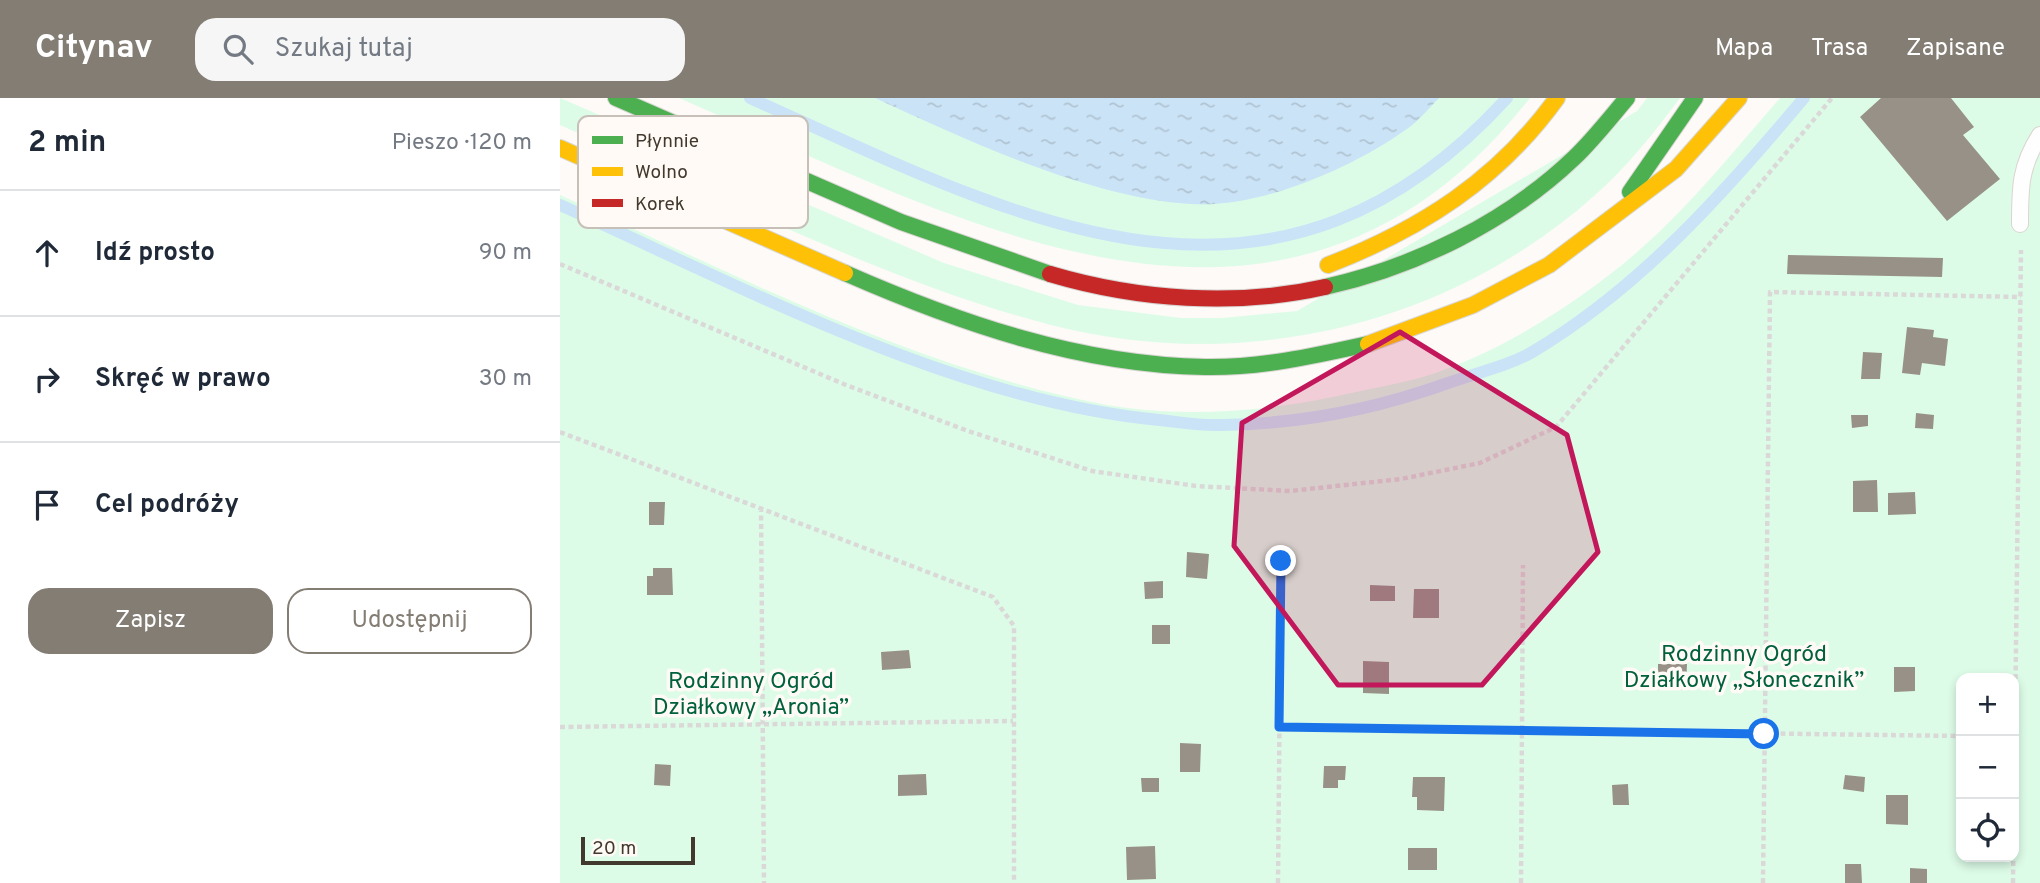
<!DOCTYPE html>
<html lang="pl">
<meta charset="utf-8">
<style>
body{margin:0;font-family:Overpass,sans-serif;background:#f6f6f7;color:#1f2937}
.controls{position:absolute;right:21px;bottom:21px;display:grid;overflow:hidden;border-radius:14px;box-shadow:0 4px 10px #0003}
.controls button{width:63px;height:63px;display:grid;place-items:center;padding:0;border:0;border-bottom:2px solid #e0e1e3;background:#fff;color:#1f2937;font:35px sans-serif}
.scale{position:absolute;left:21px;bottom:18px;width:114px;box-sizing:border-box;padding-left:7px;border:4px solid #42392e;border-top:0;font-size:19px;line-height:24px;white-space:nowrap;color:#42392e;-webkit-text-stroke:5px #fffaf5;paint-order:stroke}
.stop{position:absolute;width:21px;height:21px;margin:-16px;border:5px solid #1a73e8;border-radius:50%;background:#fff}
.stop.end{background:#1a73e8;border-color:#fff;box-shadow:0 2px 7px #0008}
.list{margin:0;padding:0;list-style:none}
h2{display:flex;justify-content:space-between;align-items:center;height:91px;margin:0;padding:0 28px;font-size:30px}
h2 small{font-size:23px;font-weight:400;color:#747a83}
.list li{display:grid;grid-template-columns:46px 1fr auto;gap:21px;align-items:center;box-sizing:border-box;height:126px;padding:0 28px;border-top:2px solid #e0e1e3}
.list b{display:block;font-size:26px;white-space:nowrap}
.list em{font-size:23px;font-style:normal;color:#747a83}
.actions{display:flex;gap:14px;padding:21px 28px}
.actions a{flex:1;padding:16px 0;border:2px solid #837d74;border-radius:21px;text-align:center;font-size:24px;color:#837d74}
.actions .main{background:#837d74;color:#fff}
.icon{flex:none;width:38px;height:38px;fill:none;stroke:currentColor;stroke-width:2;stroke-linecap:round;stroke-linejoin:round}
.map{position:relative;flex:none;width:1480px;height:785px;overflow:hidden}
header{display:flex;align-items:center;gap:42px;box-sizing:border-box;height:98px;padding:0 35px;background:#837d74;color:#fff}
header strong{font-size:33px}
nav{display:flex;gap:38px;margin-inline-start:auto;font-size:24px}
.search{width:490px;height:63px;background:#f6f6f7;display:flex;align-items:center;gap:18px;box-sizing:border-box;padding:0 24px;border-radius:21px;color:#747a83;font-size:26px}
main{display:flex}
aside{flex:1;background:#fff}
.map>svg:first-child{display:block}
.green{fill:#ddfce8;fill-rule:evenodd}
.water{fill:url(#water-ripples)}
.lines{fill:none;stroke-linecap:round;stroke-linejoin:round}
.stream{stroke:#cbe3f6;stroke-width:12}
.building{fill:#989187}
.lane-casing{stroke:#dad5cf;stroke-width:18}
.fast-casing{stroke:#d8d6d2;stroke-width:18}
.slow-casing{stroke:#d8d6d2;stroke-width:18}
.jam-casing{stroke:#d8d6d2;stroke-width:18}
.path{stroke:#dad9d8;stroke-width:4.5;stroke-dasharray:5 3.5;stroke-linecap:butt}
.lane{stroke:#fffefe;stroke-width:16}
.fast{stroke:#4caf50;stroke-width:16}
.slow{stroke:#ffc107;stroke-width:16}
.jam{stroke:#c62828;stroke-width:16}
.route{stroke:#1a73e8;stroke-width:9}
.marked{fill:#c2185b;fill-opacity:0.2;stroke:#c2185b;stroke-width:5;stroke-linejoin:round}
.labels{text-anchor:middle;stroke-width:7;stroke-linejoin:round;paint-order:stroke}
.park-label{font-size:23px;fill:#01603e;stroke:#fffaf5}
.key{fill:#fffaf5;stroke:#c6c0b9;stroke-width:2}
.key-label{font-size:19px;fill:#42392e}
</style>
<header>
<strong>Citynav</strong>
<div class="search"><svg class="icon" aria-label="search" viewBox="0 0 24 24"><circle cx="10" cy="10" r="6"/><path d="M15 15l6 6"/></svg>Szukaj tutaj</div>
<nav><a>Mapa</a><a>Trasa</a><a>Zapisane</a></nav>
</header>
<main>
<aside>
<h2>2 min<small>Pieszo · 120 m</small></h2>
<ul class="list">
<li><svg class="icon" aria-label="ahead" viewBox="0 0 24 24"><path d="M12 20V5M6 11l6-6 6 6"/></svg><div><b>Idź prosto</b></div><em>90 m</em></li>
<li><svg class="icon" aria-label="right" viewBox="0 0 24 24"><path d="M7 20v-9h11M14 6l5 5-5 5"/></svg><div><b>Skręć w prawo</b></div><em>30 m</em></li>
<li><svg class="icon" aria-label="arrive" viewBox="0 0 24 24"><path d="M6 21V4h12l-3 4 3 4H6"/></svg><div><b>Cel podróży</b></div></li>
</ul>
<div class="actions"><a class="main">Zapisz</a><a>Udostępnij</a></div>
</aside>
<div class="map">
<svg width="1480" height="785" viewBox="0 0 1480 785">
<defs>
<pattern id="water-ripples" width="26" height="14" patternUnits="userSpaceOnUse" patternTransform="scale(1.75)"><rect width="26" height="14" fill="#cbe3f6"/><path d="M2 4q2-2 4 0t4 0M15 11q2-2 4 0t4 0" fill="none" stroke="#b0c4d3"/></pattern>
</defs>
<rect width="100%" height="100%" fill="#fdfaf7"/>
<path class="green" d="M0 0 384 165 518 207 621 220H662L737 213 1077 13 1087 0H1120C1094 35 1067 69 1034 98 887 229 681 276 491 227 324 184 158 97 0 27Z
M119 0H970C727 309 402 124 119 0Z
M1220 0H1480V785H0V97C174 176 347 267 537 305 620 322 714 313 796 294 818 289 841 285 863 279 930 258 993 220 1049 177 1115 127 1166 62 1220 0ZM1401 580H1454V759H1401Z"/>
<path class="water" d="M315 0H879C868 11 857 25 844 33 790 71 698 111 631 106 530 100 406 42 315 0Z"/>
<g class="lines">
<path class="stream" d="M190 0C454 119 710 260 947 0
M0 107C185 190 396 303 599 322 619 324 641 328 662 327 740 326 816 311 888 285 916 275 949 268 974 253 1081 189 1164 95 1244 0"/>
</g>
<path class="building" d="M1321 0H1391L1414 29 1403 37 1440 81 1387 123 1300 19Z
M1228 157 1383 160 1382 179 1227 176Z
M1347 229 1374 232 1373 239 1388 241 1385 268 1362 265 1360 277 1342 275Z
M1303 254 1322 255 1320 281H1301Z
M1356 315 1374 317 1373 331 1355 330Z
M1291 317H1308V328L1292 330Z
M1317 382 1318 414H1293V383Z
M1355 394 1356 416 1328 417V395Z
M89 404H105L104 427H89Z
M627 454 649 456 647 481 626 479Z
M93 470H112L113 497H87V478H93Z
M603 483V500L585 501 584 484Z
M810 487 835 488V503H810Z
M854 491H879V520H853Z
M592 527H610V546H592Z
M349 552 351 570 322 572 321 554Z
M803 563 829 564V596L803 595Z
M1098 566H1127L1126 592H1098Z
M1334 569H1355V593L1334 594Z
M620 645 641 646 640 674H620Z
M95 666 111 667 110 688 94 687Z
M764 668H786L785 682H778V690H763Z
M366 676 367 697 338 698V677Z
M1285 677 1305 679 1304 694 1283 691Z
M853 679H885L884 713 857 712V699H852Z
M581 680H599V694H582Z
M1068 686 1069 707H1053L1052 687Z
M1326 697H1348V727L1326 726Z
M595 748 596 781 567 782 566 749Z
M848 750H877V772H848Z
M1285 766H1301L1302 785H1285Z
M1350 770 1367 771V785H1350Z"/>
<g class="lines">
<defs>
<path id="lane" d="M1460 126C1460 90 1460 68 1480 37"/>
<path id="fast" d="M56 0 341 124 490 176
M1070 94 1135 0
M285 175C399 225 520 267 645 269 700 270 754 258 808 246
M765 189C855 169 947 124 1014 60 1033 42 1050 20 1067 0"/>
<path id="slow" d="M0 50 285 175
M768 167C861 131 938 82 997 0
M808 246 913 207 989 167 1116 71 1179 0"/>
<path id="jam" d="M490 176C578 202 676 209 765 189"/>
</defs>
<use href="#lane" class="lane-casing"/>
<use href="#fast" class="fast-casing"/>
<use href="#slow" class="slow-casing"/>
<use href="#jam" class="jam-casing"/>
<path class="path" d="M0 166 286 287 408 333 532 373 636 388 730 393 841 381 920 365 996 329 1272 0
M0 334 433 499 454 528V785
M201 409 204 785
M0 629 453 623
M719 629 1401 638
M718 785 721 463
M961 785 963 467
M1203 785 1210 194 1461 199
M1453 785 1461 152"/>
<use href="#lane" class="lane"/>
<use href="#fast" class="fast"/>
<use href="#slow" class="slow"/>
<use href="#jam" class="jam"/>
</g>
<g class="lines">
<path class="route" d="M721 463 719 629 1204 636"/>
</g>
<path class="marked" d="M840 234 1007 337 1038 454 922 587H778L674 448 682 325Z"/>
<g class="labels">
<g class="park-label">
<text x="1184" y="563">Rodzinny Ogród<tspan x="1184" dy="26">Działkowy „Słonecznik”</tspan></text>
<text x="191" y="590">Rodzinny Ogród<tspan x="191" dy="26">Działkowy „Aronia”</tspan></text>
</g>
</g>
<rect x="18" y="18" width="230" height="112" rx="10" class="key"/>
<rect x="32" y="38" width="31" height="8" fill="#4caf50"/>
<rect x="32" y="69" width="31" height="9" fill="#ffc107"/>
<rect x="32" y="101" width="31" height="8" fill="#c62828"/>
<g class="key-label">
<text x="75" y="49">Płynnie</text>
<text x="75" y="80">Wolno</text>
<text x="75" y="112">Korek</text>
</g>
</svg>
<div class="controls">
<button>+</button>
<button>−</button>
<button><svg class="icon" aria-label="locate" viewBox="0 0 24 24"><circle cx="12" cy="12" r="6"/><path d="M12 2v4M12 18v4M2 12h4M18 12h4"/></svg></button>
</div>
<div class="scale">20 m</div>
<div class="stop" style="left:1204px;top:636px"></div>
<div class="stop end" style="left:721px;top:463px"></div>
</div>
</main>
